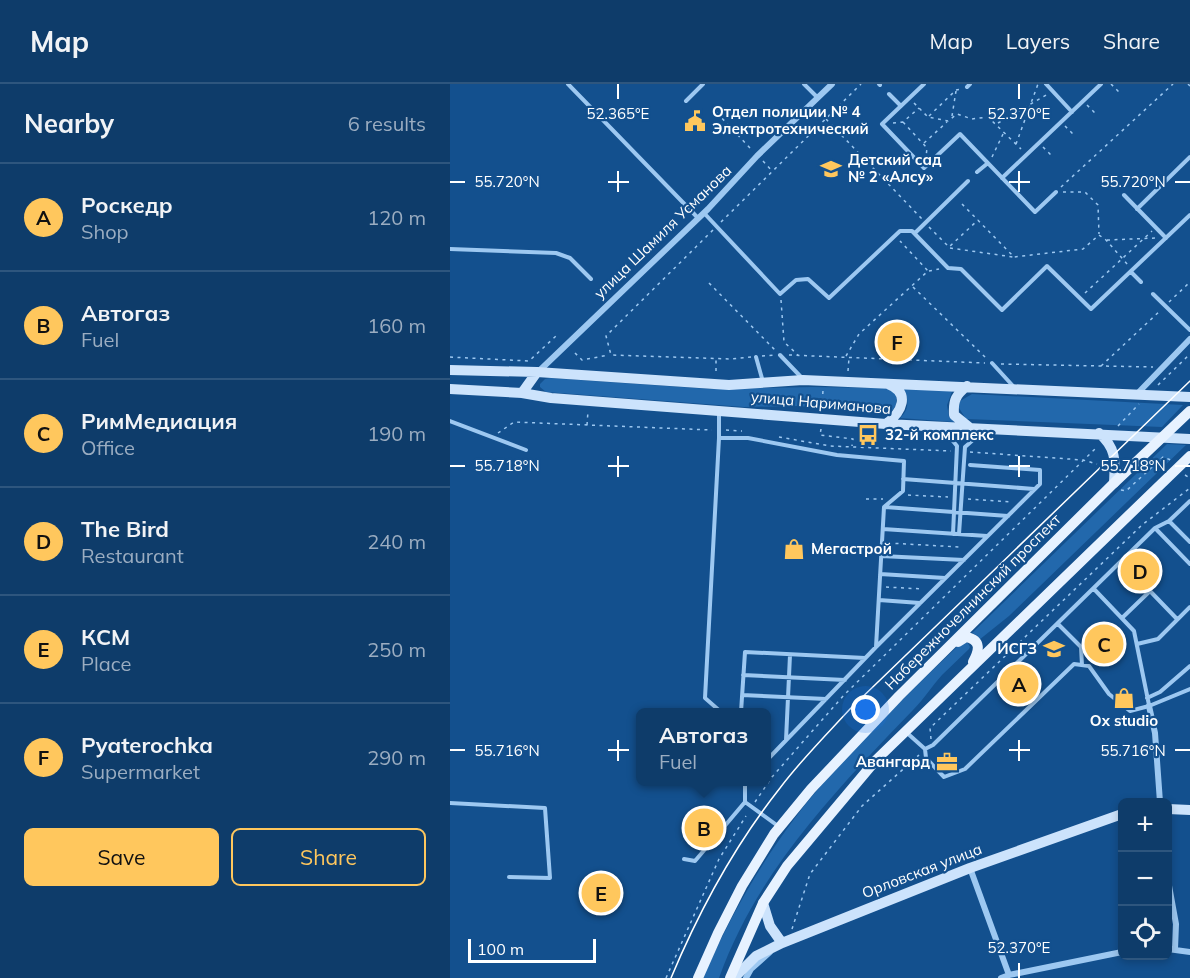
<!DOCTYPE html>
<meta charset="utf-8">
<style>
body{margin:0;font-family:Mulish,sans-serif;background:#174370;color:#f1f3f6}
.controls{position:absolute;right:18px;bottom:18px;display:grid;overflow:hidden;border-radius:9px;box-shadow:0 3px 9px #0003}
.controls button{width:54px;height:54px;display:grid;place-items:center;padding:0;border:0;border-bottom:2px solid #2e567e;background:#0e3c6a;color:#f1f3f6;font:30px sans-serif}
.scale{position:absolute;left:18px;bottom:15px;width:128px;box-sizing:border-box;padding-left:6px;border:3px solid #fff;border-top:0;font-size:16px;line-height:21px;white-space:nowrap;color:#fff;-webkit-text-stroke:4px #13508e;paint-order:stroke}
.you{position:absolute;left:416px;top:626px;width:21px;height:21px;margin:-15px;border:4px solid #fff;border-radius:50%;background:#1a73e8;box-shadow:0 0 0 9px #1a73e833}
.badge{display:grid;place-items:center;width:39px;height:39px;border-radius:50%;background:#ffc75d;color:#111;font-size:20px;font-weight:700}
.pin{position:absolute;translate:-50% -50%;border:3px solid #fff;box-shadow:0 2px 6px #0006}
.popup{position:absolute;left:186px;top:624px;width:135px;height:78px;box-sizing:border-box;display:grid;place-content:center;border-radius:9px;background:#0e3c6a;filter:drop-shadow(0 2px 4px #0005);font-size:20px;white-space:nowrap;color:#9badc1}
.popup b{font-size:22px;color:#f1f3f6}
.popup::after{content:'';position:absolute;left:50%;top:100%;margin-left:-12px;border:12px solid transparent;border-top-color:#0e3c6a}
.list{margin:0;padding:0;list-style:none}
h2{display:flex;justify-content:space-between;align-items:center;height:78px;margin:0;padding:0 24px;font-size:26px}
h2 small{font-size:20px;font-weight:400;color:#9badc1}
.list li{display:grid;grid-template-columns:39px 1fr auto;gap:18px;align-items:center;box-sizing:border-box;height:108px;padding:0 24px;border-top:2px solid #2e567e}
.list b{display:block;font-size:22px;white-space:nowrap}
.list p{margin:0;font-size:20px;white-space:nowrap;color:#9badc1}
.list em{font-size:20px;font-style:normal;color:#9badc1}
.actions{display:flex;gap:12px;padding:18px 24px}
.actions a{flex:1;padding:14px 0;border:2px solid #ffc75d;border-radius:9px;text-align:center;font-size:21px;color:#ffc75d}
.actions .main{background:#ffc75d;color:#111}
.icon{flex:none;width:33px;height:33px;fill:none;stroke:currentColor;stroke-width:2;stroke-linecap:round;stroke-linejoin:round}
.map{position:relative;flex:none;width:740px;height:894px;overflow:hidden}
header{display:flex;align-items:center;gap:36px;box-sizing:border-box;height:84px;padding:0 30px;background:#0e3c6a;border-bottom:2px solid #2e567e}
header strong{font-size:28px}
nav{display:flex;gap:33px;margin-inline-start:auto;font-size:21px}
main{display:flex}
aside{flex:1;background:#0e3c6a}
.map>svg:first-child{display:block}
.green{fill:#2268ac}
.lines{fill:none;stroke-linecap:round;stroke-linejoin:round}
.path{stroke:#9dc8f1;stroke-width:1.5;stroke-dasharray:3 4.5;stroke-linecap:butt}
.lane{stroke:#9dc8f1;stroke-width:4}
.street{stroke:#9dc8f1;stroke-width:6}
.secondary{stroke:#cce3fc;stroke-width:10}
.primary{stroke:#e7f2ff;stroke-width:10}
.tram{stroke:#fff;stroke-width:1.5}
.ticks{fill:none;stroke:#fff;stroke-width:2}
.labels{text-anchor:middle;stroke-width:4.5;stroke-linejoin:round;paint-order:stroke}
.poi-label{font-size:15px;font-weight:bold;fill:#fff;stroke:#13508e;text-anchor:start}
.street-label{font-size:15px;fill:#fff;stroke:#13508e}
.ticks-label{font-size:15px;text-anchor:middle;fill:#fff;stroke:#13508e;stroke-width:4.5;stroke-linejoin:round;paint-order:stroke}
</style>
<header>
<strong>Map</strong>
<nav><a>Map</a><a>Layers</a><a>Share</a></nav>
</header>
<main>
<aside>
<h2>Nearby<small>6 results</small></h2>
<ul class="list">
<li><span class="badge">A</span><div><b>Роскедр</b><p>Shop</p></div><em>120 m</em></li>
<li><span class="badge">B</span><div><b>Автогаз</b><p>Fuel</p></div><em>160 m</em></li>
<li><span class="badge">C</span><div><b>РимМедиация</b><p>Office</p></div><em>190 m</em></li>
<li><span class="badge">D</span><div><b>The Bird</b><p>Restaurant</p></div><em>240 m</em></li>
<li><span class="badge">E</span><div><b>КСМ</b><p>Place</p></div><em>250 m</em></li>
<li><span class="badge">F</span><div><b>Pyaterochka</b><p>Supermarket</p></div><em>290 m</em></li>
</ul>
<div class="actions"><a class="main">Save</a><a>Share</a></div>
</aside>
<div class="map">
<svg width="740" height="894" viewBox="0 0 740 894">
<rect width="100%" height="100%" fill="#13508e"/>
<path class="green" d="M100 294 261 305 362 303 435 304 446 309C447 319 447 324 438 329L347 322 294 323 96 308 90 303V300L95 295Z
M454 305H503L497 321 499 333 505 338 450 334C459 326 459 316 454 305Z
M522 310 733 321 712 343 516 335 509 324 510 317Z
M717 360 736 361 559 532 529 556 528 552 522 549Z
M511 559H518L520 563 519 565C510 574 501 582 492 591 482 602 474 615 463 626 386 706 307 787 269 894H253C285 820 328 749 382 689 423 644 467 601 511 559Z"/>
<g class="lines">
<path class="path" d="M661 0 670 9
M738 0 740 2
M464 19 478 33 498 37 507 30 522 35 538 33 571 65
M637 21 647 31
M267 29 301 65
M479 32 506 6 511 5
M502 32 506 7
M376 35 472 135
M453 38 477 64 476 73
M443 39 453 38 469 24
M548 39 598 10
M615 42 625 52
M474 59 497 38
M566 60 588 0
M593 63 603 73
M542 73 554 48
M313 77 322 87
M611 103 723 0
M613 108H635L648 121 649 150
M512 120 564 173 633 165 649 151 656 156 678 181
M271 138 411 0
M479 143 499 163 528 136
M263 146 156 252 161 271 281 275 301 273
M657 156 706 154
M500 164 563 173
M479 187 489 185
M259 199 325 266
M463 203 537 275
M635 209 702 147
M331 216 334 258 348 271
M719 218 740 198
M125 269 132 276 159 271
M339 271 535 279
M312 272 325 271
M396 272 409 250 478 187 450 157
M0 273 79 277 106 252
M551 280 703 283
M651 282 711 226
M266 287V275
M398 287 399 274
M708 301 740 270
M372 325 373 306
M137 341 138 327
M668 342 689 320
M371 345 370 351 403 355 402 362
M276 346 292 347
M48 349 64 338 262 346
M329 353 380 362 501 367
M520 368 633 376 647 380
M735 391 740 394
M671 406 676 407 713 373 721 376
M458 411 498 413
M416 415H433
M518 415 561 418
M438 459 509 463
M436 503 473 505
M481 655 480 644 692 441 740 404
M305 718 322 693 394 611 647 363
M342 845 360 790 412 722 469 671
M216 894 269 775 296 732"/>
<path class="lane" d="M118 0 248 134
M354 0 367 13
M429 0 430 1
M474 0 432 40 474 84 510 50 585 128 606 108
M596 0 622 28
M517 3 520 0
M439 10 451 22
M236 17 253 0
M527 88 538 79
M552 94 651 0
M674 111 716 154
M687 125 740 73
M254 129 330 210 346 196 358 195 379 214 450 147H462L498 184 511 185 552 226 597 182 641 225 740 131
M465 149 518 97
M0 165 106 169 120 174 141 195
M681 188 691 198
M703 210 740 246
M330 271 351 293
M306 273 313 298
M542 279 563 302
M269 328V354H298L387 371 454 377 453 407 434 423 426 563
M0 337 76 366
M494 346 507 362 503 450
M269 354 255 614 271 628
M453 395 584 405
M435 423 558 432
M719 437 740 458
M705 444 740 480
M433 445 537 452
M509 450 515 363 532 348
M431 472 514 476
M430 490 495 494
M644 505 684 547 699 621
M429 516 470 519
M672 534 700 507 727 535
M608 540 631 563 632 581
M687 560 708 555 740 523
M293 591 395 596
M292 611 376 615
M697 614 710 608 740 582
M291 628 295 568 415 574
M456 648 475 665 483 661 705 444 719 437 740 417
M336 656 340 571
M475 665 476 674 494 693 515 685 624 580 639 582 659 610 680 627 699 622 740 605
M317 676 426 563 590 400V386L520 381
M298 698 295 701V718L328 742
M0 719 95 724 100 794 59 793
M234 775 245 777 295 718"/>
<path class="street" d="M88 288 258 125 307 72 382 0
M687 310 740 255
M699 622 705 649 710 718
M520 784 559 891
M718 796 726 840 725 865
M718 865 740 868
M296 894 301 885 320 868
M551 894 559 891 672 868"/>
<path class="secondary" d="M0 286 87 288 279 301 353 296 740 313
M517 302C506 311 503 316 504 331L520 344
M0 305 72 309 101 314 436 340 740 355
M72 309 87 288
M436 340C452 328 461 309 438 300
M649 349C667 365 665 377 664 399
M718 725 740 726
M313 819 320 842 332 859
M284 894 306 872 332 859 520 784 672 730"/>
<path class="primary" d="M508 558 516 553C532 556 529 567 523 578
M248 894 268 849 292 802 324 750 361 705 449 612 664 399 740 327
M280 894 313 819 337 782 426 676 740 372"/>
<path class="tram" d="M221 894C249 827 285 761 330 704 351 676 376 651 400 625L740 297"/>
</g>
<path class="ticks" d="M168 0V15M569 0V15M168 87V108M569 87V108M0 98H15M158 98H179M559 98H580M725 98H740M168 372V393M569 372V393M0 382H15M158 382H179M559 382H580M725 382H740M168 656V677M569 656V677M0 666H15M158 666H179M559 666H580M725 666H740M569 879V894"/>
<defs>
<symbol id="civic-bare" viewBox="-9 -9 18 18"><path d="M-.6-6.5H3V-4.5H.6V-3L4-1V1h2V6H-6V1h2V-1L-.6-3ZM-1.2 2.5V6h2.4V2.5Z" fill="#ffc75d" stroke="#13508e" stroke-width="2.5" paint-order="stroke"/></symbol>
<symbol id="school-bare" viewBox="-9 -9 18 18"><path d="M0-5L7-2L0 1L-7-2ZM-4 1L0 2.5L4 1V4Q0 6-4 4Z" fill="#ffc75d" stroke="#13508e" stroke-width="2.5" paint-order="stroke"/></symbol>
<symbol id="bus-bare" viewBox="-9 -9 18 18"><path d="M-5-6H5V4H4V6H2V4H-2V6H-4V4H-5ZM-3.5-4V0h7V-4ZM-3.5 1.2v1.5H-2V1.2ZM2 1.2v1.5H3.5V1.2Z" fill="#ffc75d" stroke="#13508e" stroke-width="2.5" paint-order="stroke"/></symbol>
<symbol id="shop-bare" viewBox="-9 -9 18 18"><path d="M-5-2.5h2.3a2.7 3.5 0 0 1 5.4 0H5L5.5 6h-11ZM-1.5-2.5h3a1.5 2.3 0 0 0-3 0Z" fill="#ffc75d" stroke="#13508e" stroke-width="2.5" paint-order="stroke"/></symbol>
<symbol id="university-bare" viewBox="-9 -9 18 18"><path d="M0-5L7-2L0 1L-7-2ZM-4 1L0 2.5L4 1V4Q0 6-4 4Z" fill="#ffc75d" stroke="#13508e" stroke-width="2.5" paint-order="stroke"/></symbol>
<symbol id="office-bare" viewBox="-9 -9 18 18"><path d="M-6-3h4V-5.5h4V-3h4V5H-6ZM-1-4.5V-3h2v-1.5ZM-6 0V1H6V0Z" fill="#ffc75d" stroke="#13508e" stroke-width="2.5" paint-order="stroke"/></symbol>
</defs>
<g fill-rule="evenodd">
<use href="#civic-bare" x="230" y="22" width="30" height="30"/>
<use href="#school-bare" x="366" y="70" width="30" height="30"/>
<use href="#bus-bare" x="403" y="336" width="30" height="30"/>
<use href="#shop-bare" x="329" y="450" width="30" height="30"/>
<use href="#university-bare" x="589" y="550" width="30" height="30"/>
<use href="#shop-bare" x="659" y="599" width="30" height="30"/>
<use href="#office-bare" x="482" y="663" width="30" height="30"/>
</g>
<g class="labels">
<g class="poi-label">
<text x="262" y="33">Отдел полиции № 4<tspan x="262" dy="17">Электротехнический</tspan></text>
<text x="398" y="81">Детский сад<tspan x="398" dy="17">№ 2 «Алсу»</tspan></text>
<text x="435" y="356">32-й комплекс</text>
<text x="361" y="470">Мегастрой</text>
<text x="587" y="570" text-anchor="end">ИСГЗ</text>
<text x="674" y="642" text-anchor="middle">Ox studio</text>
<text x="480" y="683" text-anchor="end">Авангард</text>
</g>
<g class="street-label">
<text transform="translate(213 148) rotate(-44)" y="5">улица Шамиля Усманова</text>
<text transform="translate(371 319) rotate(5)" y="5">улица Нариманова</text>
<text transform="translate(523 518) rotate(-45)" y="5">Набережночелнинский проспект</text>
<text transform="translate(472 787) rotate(-21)" y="5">Орловская улица</text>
</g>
</g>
<g class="ticks-label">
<text x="168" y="35">52.365°E</text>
<text x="569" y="35">52.370°E</text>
<text x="57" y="103">55.720°N</text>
<text x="683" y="103">55.720°N</text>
<text x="57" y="387">55.718°N</text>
<text x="683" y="387">55.718°N</text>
<text x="57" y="672">55.716°N</text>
<text x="683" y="672">55.716°N</text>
<text x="569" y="869">52.370°E</text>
</g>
</svg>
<div class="controls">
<button>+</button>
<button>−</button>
<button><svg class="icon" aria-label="locate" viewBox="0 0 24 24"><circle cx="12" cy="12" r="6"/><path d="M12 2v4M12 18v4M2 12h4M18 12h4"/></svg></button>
</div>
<div class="scale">100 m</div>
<div class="you"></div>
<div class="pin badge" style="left:569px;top:600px">A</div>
<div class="pin badge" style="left:254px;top:744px">B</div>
<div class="popup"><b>Автогаз</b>Fuel</div>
<div class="pin badge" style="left:654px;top:560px">C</div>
<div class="pin badge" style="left:690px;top:487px">D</div>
<div class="pin badge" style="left:151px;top:809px">E</div>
<div class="pin badge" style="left:447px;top:258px">F</div>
</div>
</main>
